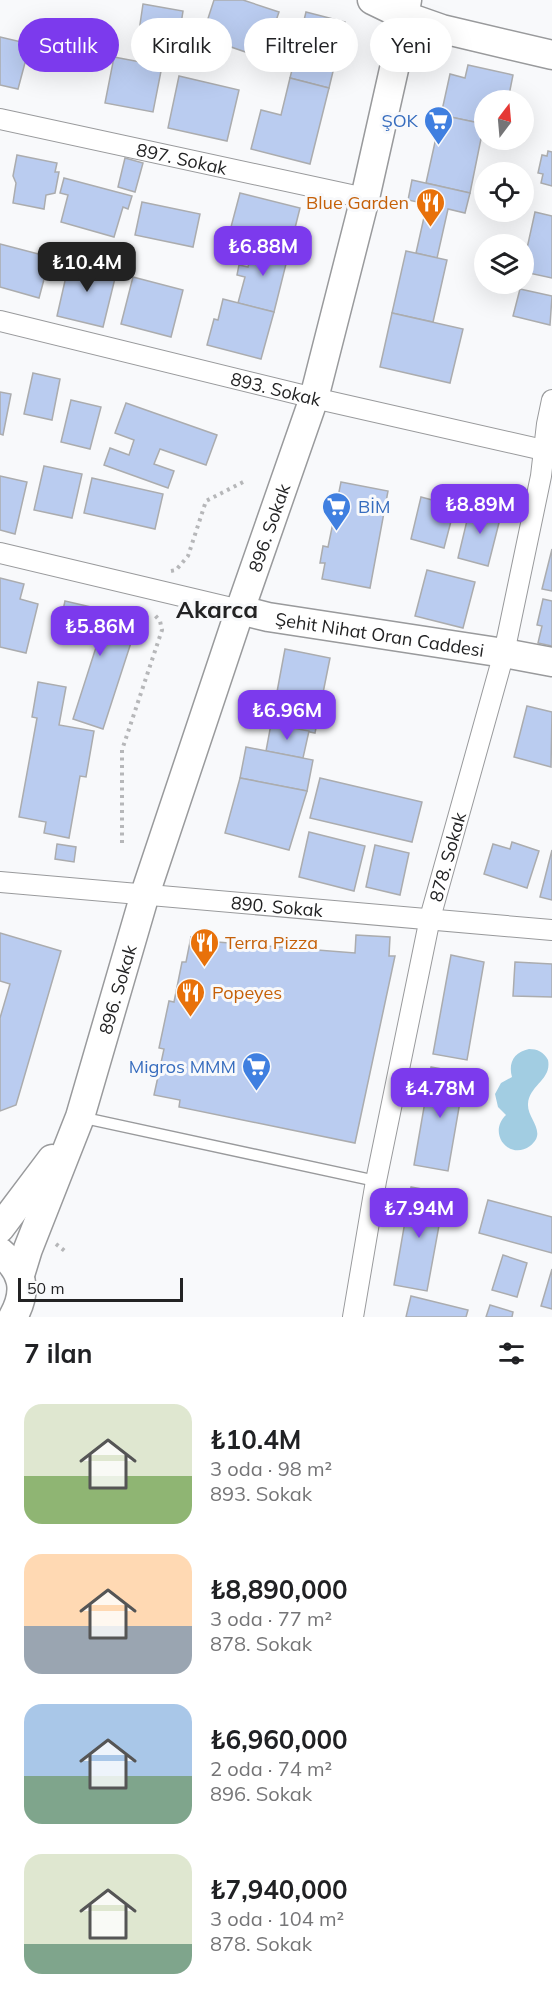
<!DOCTYPE html>
<html lang="tr">
<meta charset="utf-8">
<style>
:root{--surface:#fff;--page:#f2f2f2;--text:#202124;--muted:#757577;--accent:#7c3aed}
body{margin:0;font-family:Mulish,sans-serif;background:var(--page);color:var(--text);height:100vh;display:flex;flex-direction:column;font-size:22px;white-space:nowrap}
*{box-sizing:border-box;margin:0}
p{font-size:20px;color:var(--muted)}
.icon{flex:none;width:33px;height:33px;fill:none;stroke:currentColor;stroke-width:2;stroke-linecap:round;stroke-linejoin:round}
.map{position:relative;height:1317px;overflow:hidden}
.sheet{display:flex;flex-direction:column;background:var(--surface);flex:1}
.sheet>*{flex:none}
.hud{position:absolute;left:18px;top:18px;width:516px;height:54px;display:flex;gap:12px}
.needle{width:39px;rotate:16deg}
.controls{position:absolute;left:474px;top:90px;display:grid;gap:12px}
.controls a{display:grid;place-items:center;width:60px;height:60px;border-radius:50%;background:var(--surface);box-shadow:0 6px 24px #0002;font-size:30px}
.scale{position:absolute;left:18px;bottom:15px;width:165px;box-sizing:border-box;padding-left:6px;border:3px solid #232324;border-top:0;font-size:16px;line-height:21px;white-space:nowrap;color:#232324;-webkit-text-stroke:4px #f8f9fb;paint-order:stroke}
.price{position:absolute;translate:-50% -51px;padding:0 14px;border-radius:12px;background:var(--accent);color:#fff;font-size:20px;line-height:39px;filter:drop-shadow(0 2px 3px #0008)}
.price::after{content:'';position:absolute;left:50%;top:36px;width:18px;height:14px;margin-left:-9px;background:inherit;clip-path:polygon(0 0,100% 0,50% 100%)}
.price.active{background:#222;color:#fff}
ul{padding:0;list-style:none}
li{display:flex;align-items:center;gap:18px;height:150px;padding:0 24px}
li span{display:grid;place-items:center;flex:none;width:168px;height:120px;border-radius:18px;color:#555}
li>.icon{margin-inline-start:auto}
span .icon{width:72px;height:72px;fill:#fffc;stroke-width:1}
li b{font-size:26px}
h2{display:flex;justify-content:space-between;align-items:center;height:72px;padding:0 24px;font-size:26px}
.tag{padding:0 21px;border-radius:27px;background:var(--surface);box-shadow:0 6px 24px #0002;font-size:21px;line-height:54px}
.tag.active{background:var(--accent);color:#fff}
.map>svg:first-child{display:block}
.water{fill:#a2cde2}
.building{fill:#baccf0;stroke:#abacae;stroke-width:1.5}
.lines{fill:none;stroke-linecap:round;stroke-linejoin:round}
.lane-casing{stroke:#999a9c;stroke-width:13}
.street-casing{stroke:#999a9c;stroke-width:22}
.secondary-casing{stroke:#999a9c;stroke-width:31}
.path{stroke:#b6b7b9;stroke-width:4;stroke-dasharray:3 4.5;stroke-linecap:butt}
.lane{stroke:#fff;stroke-width:10}
.street{stroke:#fff;stroke-width:20}
.secondary{stroke:#fff;stroke-width:28}
.labels{text-anchor:middle;dominant-baseline:central;stroke-width:6;stroke-linejoin:round;paint-order:stroke}
.shop-label{font-size:18px;fill:#366cbe;stroke:#f8f9fb;text-anchor:end}
.street-label{font-size:18px;fill:#232324;stroke:#f8f9fb}
.food-label{font-size:18px;fill:#c56008;stroke:#f8f9fb;text-anchor:start}
.district-label{font-size:24px;font-weight:bold;fill:#232324;stroke:#f8f9fb}
</style>
<div class="map">
<svg width="552" height="1317" viewBox="0 0 552 1317">
<rect width="100%" height="100%" fill="#f8f9fb"/>
<path class="water" d="M529,1049C537,1049 544,1052 548,1060C552,1080 529,1085 528,1104C527,1119 548,1132 530,1146C509,1161 487,1133 506,1115L498,1107L495,1094L501,1083L512,1077C508,1063 514,1052 529,1049Z"/>
<g class="building">
<path d="M214,0H243L279,12L263,58L202,37Z"/>
<path d="M143,4L183,11L178,43L138,38Z"/>
<path d="M306,12L345,22L329,88L290,78Z"/>
<path d="M0,37L30,44L18,89L0,85Z"/>
<path d="M114,57L162,66L153,112L105,103Z"/>
<path d="M468,65L513,75L508,100H484V124L441,115L450,74L465,78Z"/>
<path d="M179,76L239,90L227,141L168,128Z"/>
<path d="M290,78L329,88L310,164L251,149L261,110L281,115Z"/>
<path d="M441,115L484,124L470,193L426,183Z"/>
<path d="M548,151L552,152V186L541,183L543,174L538,173L542,155L547,156Z"/>
<path d="M17,155L57,163L55,172H59L55,193L46,195L44,209L13,203L16,183L13,176Z"/>
<path d="M125,158L143,163L135,192L118,187Z"/>
<path d="M64,178L132,196L128,209L123,207L114,237L61,222L68,195L60,193Z"/>
<path d="M412,180L470,193L465,213L448,209L437,258L416,253L427,204L408,200Z"/>
<path d="M240,193L300,208L289,252L267,246L269,237L231,227Z"/>
<path d="M142,202L200,214L193,247L135,235Z"/>
<path d="M535,212L552,216V278L524,272V262Z"/>
<path d="M254,243L289,252L274,312L238,303L245,277L237,275L239,265L248,267Z"/>
<path d="M0,244L50,257L39,298L0,287Z"/>
<path d="M406,251L447,260L433,322L392,313Z"/>
<path d="M70,259L117,270L103,327L57,316Z"/>
<path d="M133,277L183,290L171,337L121,324Z"/>
<path d="M520,289L552,296L550,325L513,316Z"/>
<path d="M223,299L274,312L261,359L207,345L214,319L218,320Z"/>
<path d="M392,313L463,329L450,383L380,367Z"/>
<path d="M33,373L60,379L52,420L24,414Z"/>
<path d="M0,392L11,394L3,435L0,434Z"/>
<path d="M71,400L101,407L90,449L61,442Z"/>
<path d="M126,403L217,435L206,465L160,449L154,464L174,471L168,488L104,465L110,448L129,455L134,440L115,433Z"/>
<path d="M44,466L82,474L72,518L34,510Z"/>
<path d="M0,476L27,482L15,534L0,530Z"/>
<path d="M92,478L163,494L155,529L84,513Z"/>
<path d="M341,482L388,491L370,588L322,579L325,563H320L323,546L328,547L335,513L329,512L332,496L338,497Z"/>
<path d="M421,497L455,506L444,548L411,539Z"/>
<path d="M471,504L502,511L488,566L458,558Z"/>
<path d="M552,549V591L542,589Z"/>
<path d="M427,570L475,582L463,628L415,616Z"/>
<path d="M0,578L24,584L20,599L38,604L26,653L0,647Z"/>
<path d="M543,599L552,601V646L538,643L542,626L537,625Z"/>
<path d="M65,601L139,618L103,729L73,719L99,638L59,628Z"/>
<path d="M285,649L330,658L315,733L271,724Z"/>
<path d="M38,682L66,687L59,725L94,731L86,777L80,776L69,838L44,833L46,822L19,817L37,718L32,717Z"/>
<path d="M527,706L552,712L551,767L514,757Z"/>
<path d="M271,724L309,731L303,758L266,751Z"/>
<path d="M246,747L313,760L307,791L240,778Z"/>
<path d="M240,778L307,791L289,850L225,833Z"/>
<path d="M320,778L422,802L412,842L310,818Z"/>
<path d="M309,832L365,846L354,891L299,877Z"/>
<path d="M512,842L539,851L527,888L484,874L493,844L510,849Z"/>
<path d="M57,844L76,847L74,862L55,859Z"/>
<path d="M375,845L409,853L400,895L366,887Z"/>
<path d="M552,850V900L540,897Z"/>
<path d="M0,933L61,951L16,1105L0,1111V1018L10,984L0,981Z"/>
<path d="M356,935L390,937L389,956H395L355,1143L179,1107L180,1100L154,1095L164,1049L159,1048L169,1001L174,1002L182,962H186L191,937L217,942L355,953Z"/>
<path d="M451,955L484,962L467,1060L433,1054Z"/>
<path d="M515,962L552,964V997L513,996Z"/>
<path d="M431,1067L465,1073L448,1171L414,1165Z"/>
<path d="M411,1187L445,1193L427,1291L394,1285Z"/>
<path d="M488,1200L552,1217V1253L479,1233Z"/>
<path d="M503,1255L527,1263L517,1297L492,1290Z"/>
<path d="M552,1269V1309L541,1306Z"/>
<path d="M411,1296L468,1310L466,1317H406Z"/>
<path d="M490,1305L513,1312L512,1317H486Z"/>
</g>
<g class="lines">
<defs>
<path id="lane" d="M80,1117L376,1181"/>
<g id="street">
<path id="s1" d="M0,119L365,198"/>
<path id="s2" d="M0,321L314,398L552,452"/>
<path d="M0,553L240,610"/>
<path id="s3" d="M0,882L552,930"/>
<path id="s4" d="M353,1317L376,1181L430,918L504,653L541,476L547,424L552,400"/>
</g>
<g id="secondary">
<path d="M372,0L405,16L442,29L552,55"/>
<path id="s5" d="M240,610L268,617L504,653L552,662"/>
<path d="M0,1228L52,1159"/>
<path d="M0,1252C23,1271 28,1290 13,1317"/>
<path id="s6" d="M20,1275L28,1249L80,1117L145,894L240,610L314,398L365,198L399,47L407,0"/>
</g>
</defs>
<use href="#lane" class="lane-casing"/>
<use href="#street" class="street-casing"/>
<use href="#secondary" class="secondary-casing"/>
<g class="path">
<path d="M171,571L176,570L188,556L206,501L247,480"/>
<path d="M122,843V750L162,630L160,621L153,613"/>
<path d="M56,1244L66,1252"/>
</g>
<use href="#lane" class="lane"/>
<use href="#street" class="street"/>
<use href="#secondary" class="secondary"/>
</g>
<defs>
<symbol id="supermarket-pin" viewBox="-11 -11 22 30"><path d="M0 17L-7.5 6A9.5 9.5 0 1 1 7.5 6Z" fill="#3f7fe0" stroke="#f8f9fb"/><path d="M-6-5.5h2.5l.6 2H6L4.5 2H-2.5L-4.4-4H-6ZM-1.5 3.2a1.3 1.3 0 1 0 .1 0ZM3 3.2a1.3 1.3 0 1 0 .1 0Z" fill="#fff"/></symbol>
<symbol id="restaurant-pin" viewBox="-11 -11 22 30"><path d="M0 17L-7.5 6A9.5 9.5 0 1 1 7.5 6Z" fill="#e8710a" stroke="#f8f9fb"/><path d="M-5-6h1v4h1v-4h1v4h1v-4h1v5L-1.5 .5V6h-2V.5L-5-1ZM5-6V6H3V1.5H1.5Q1.5-4 5-6Z" fill="#fff"/></symbol>
</defs>
<g fill-rule="evenodd">
<use href="#supermarket-pin" x="422" y="104" width="33" height="45"/>
<use href="#restaurant-pin" x="414" y="186" width="33" height="45"/>
<use href="#supermarket-pin" x="320" y="490" width="33" height="45"/>
<use href="#restaurant-pin" x="188" y="926" width="33" height="45"/>
<use href="#restaurant-pin" x="174" y="976" width="33" height="45"/>
<use href="#supermarket-pin" x="240" y="1050" width="33" height="45"/>
</g>
<g class="labels">
<g class="shop-label">
<text x="418" y="120">ŞOK</text>
<text x="358" y="506" text-anchor="start">BİM</text>
<text x="236" y="1066">Migros MMM</text>
</g>
<g class="street-label">
<text stroke="none"><textPath href="#s1" startOffset="186">897. Sokak</textPath></text>
<text stroke="none"><textPath href="#s2" startOffset="284">893. Sokak</textPath></text>
<text stroke="none"><textPath href="#s6" startOffset="788">896. Sokak</textPath></text>
<text stroke="none"><textPath href="#s5" startOffset="142">Şehit Nihat Oran Caddesi</textPath></text>
<text stroke="none"><textPath href="#s4" startOffset="470">878. Sokak</textPath></text>
<text stroke="none"><textPath href="#s3" startOffset="278">890. Sokak</textPath></text>
<text stroke="none"><textPath href="#s6" startOffset="302">896. Sokak</textPath></text>
</g>
<g class="food-label">
<text x="409" y="202" text-anchor="end">Blue Garden</text>
<text x="225" y="942">Terra Pizza</text>
<text x="212" y="992">Popeyes</text>
</g>
<g class="district-label">
<text x="217" y="609">Akarca</text>
</g>
</g>
</svg>
<div class="controls">
<a><svg class="needle" viewBox="-14 -14 28 28"><path d="M0-13l5 13h-10z" fill="#e53935"/><path d="M0 13l5-13h-10z" fill="#757577"/></svg></a>
<a><svg class="icon" aria-label="locate" viewBox="0 0 24 24"><circle cx="12" cy="12" r="6"/><path d="M12 2v4M12 18v4M2 12h4M18 12h4"/></svg></a>
<a><svg class="icon" aria-label="layers" viewBox="0 0 24 24"><path d="M12 4l9 5-9 5-9-5zM3 14l9 5 9-5"/></svg></a>
</div>
<div class="scale">50 m</div>
<b class="price" style="left:263px;top:277px">₺6.88M</b>
<b class="price active" style="left:87px;top:293px">₺10.4M</b>
<b class="price" style="left:480px;top:535px">₺8.89M</b>
<b class="price" style="left:100px;top:657px">₺5.86M</b>
<b class="price" style="left:287px;top:741px">₺6.96M</b>
<b class="price" style="left:440px;top:1119px">₺4.78M</b>
<b class="price" style="left:419px;top:1239px">₺7.94M</b>
<div class="hud">
<a class="tag active">Satılık</a>
<a class="tag">Kiralık</a>
<a class="tag">Filtreler</a>
<a class="tag">Yeni</a>
</div>
</div>
<section class="sheet">
<h2>7 ilan<svg class="icon" aria-label="filters" viewBox="0 0 24 24"><path d="M4 7h16M4 17h16"/><circle cx="9" cy="7" r="2"/><circle cx="15" cy="17" r="2"/></svg></h2>
<ul>
<li><span style="background:linear-gradient(#dfe7d0 60%,#8fb573 0)"><svg class="icon" aria-label="home" viewBox="0 0 24 24"><path d="M3 11l9-7 9 7M6 9v11h12V9"/></svg></span><div><b>₺10.4M</b><p>3 oda · 98 m²</p><p>893. Sokak</p></div></li>
<li><span style="background:linear-gradient(#ffd9b3 60%,#9aa5b1 0)"><svg class="icon" aria-label="home" viewBox="0 0 24 24"><path d="M3 11l9-7 9 7M6 9v11h12V9"/></svg></span><div><b>₺8,890,000</b><p>3 oda · 77 m²</p><p>878. Sokak</p></div></li>
<li><span style="background:linear-gradient(#a9c7e8 60%,#7fa58c 0)"><svg class="icon" aria-label="home" viewBox="0 0 24 24"><path d="M3 11l9-7 9 7M6 9v11h12V9"/></svg></span><div><b>₺6,960,000</b><p>2 oda · 74 m²</p><p>896. Sokak</p></div></li>
<li><span style="background:linear-gradient(#dfe7d0 75%,#7fa58c 0)"><svg class="icon" aria-label="home" viewBox="0 0 24 24"><path d="M3 11l9-7 9 7M6 9v11h12V9"/></svg></span><div><b>₺7,940,000</b><p>3 oda · 104 m²</p><p>878. Sokak</p></div></li>
</ul>
</section>
